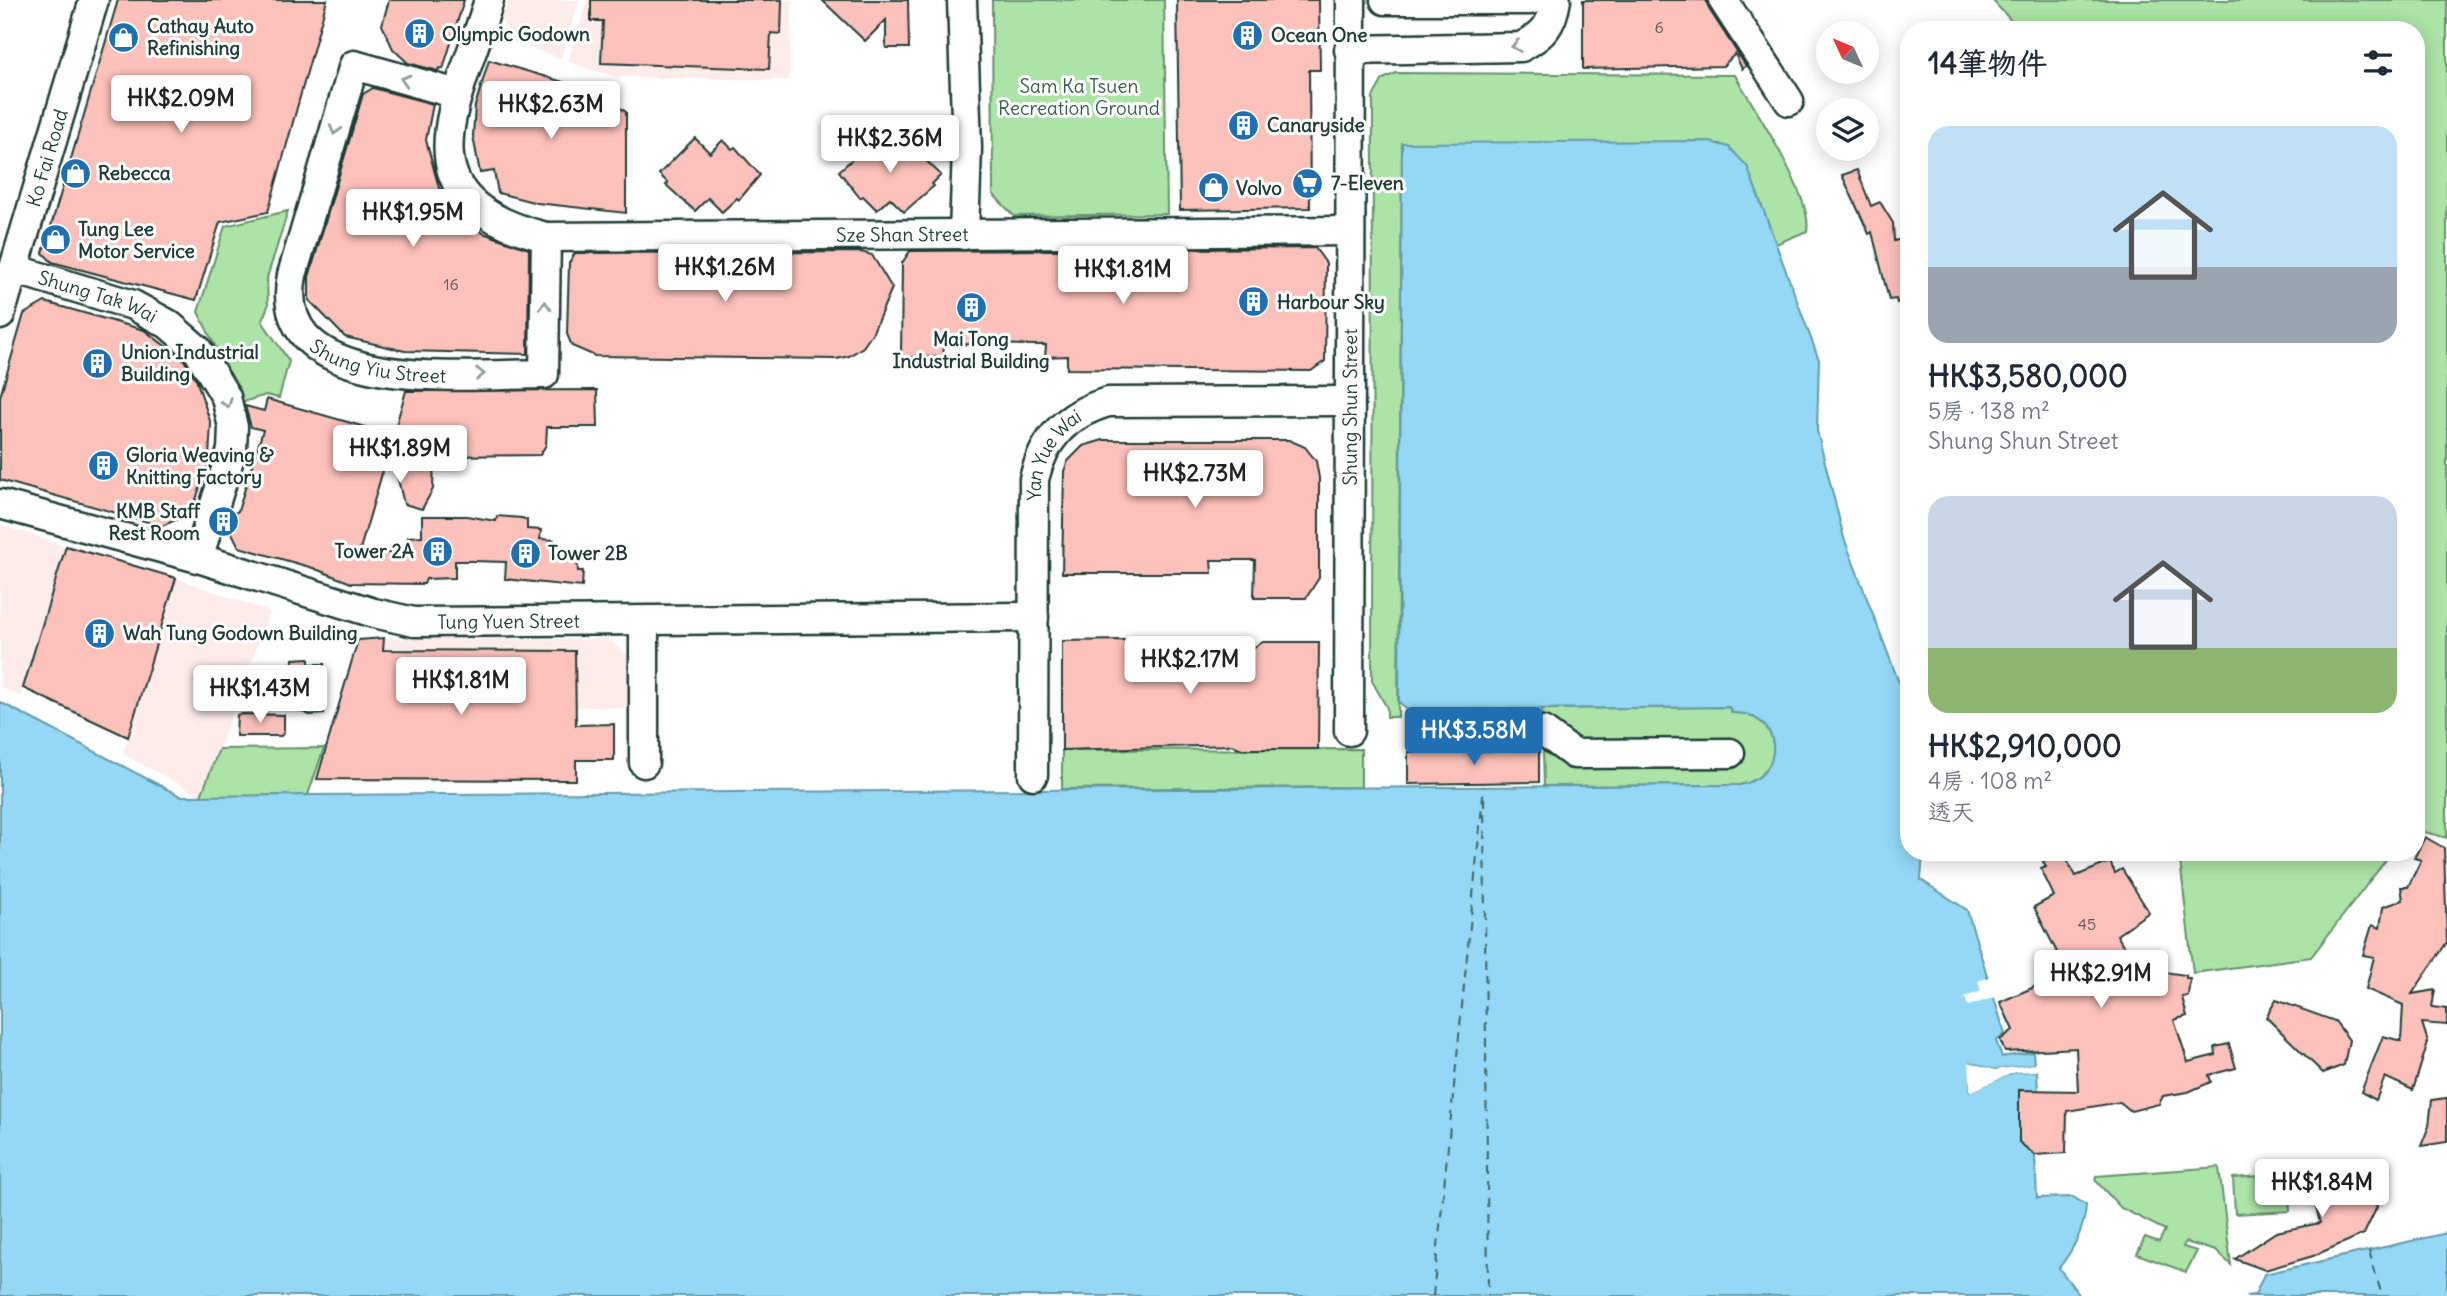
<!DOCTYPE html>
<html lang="zh-TW">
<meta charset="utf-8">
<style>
:root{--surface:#fff;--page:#f6f6f7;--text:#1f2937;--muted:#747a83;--accent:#1f6fb2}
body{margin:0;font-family:Delius,"LXGW WenKai TC",sans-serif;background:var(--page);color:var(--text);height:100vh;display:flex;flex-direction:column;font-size:26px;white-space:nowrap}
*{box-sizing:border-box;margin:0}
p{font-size:23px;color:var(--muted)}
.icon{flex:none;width:38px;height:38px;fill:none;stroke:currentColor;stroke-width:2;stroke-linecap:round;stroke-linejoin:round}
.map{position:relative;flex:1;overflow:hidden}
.panel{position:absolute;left:1900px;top:21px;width:525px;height:840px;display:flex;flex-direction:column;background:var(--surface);border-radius:28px;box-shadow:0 4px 18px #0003}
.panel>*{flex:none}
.needle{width:46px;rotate:314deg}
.controls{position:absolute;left:1816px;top:21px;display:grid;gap:14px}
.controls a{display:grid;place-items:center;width:63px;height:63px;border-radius:50%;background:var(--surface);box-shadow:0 4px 18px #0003;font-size:35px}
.price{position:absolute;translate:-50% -60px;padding:0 16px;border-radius:7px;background:#fff;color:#222;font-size:23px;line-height:46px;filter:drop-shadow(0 2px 4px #0008)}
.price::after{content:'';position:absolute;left:50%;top:42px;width:21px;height:16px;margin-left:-10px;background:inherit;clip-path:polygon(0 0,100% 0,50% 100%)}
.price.selected{background:var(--accent);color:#fff}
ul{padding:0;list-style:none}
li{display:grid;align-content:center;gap:14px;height:371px;padding:0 28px}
li span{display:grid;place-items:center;height:217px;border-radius:21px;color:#555}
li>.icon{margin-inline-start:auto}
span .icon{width:126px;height:126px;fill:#fffc;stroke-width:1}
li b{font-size:30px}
h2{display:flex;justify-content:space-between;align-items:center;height:84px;padding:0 28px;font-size:30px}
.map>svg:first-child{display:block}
.built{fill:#feeceb}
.green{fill:#ace3a6;stroke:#66906d;stroke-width:2}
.water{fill:#94d8f6;stroke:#659aa8;stroke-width:2}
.pier{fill:#fff;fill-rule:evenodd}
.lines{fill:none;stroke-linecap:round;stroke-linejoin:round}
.ferry{stroke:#3c6464;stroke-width:2;stroke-dasharray:9 7;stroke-linecap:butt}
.building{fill:#fdc1bb;stroke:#1f3d34;stroke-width:2}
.minor-casing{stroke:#1f3d34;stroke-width:33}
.minor{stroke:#fff;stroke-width:28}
.oneway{stroke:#8f9e9a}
.labels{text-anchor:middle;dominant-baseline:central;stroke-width:6;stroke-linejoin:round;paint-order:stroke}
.number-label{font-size:16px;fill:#565e56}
.poi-label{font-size:19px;font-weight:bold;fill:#1f3d34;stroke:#fff;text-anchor:start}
.park-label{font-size:19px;fill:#3b5e4b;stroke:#fff}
.street-label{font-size:19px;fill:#1f3d34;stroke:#fff}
</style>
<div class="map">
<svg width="2447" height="1296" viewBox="0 0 2447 1296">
<rect width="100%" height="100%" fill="#fff"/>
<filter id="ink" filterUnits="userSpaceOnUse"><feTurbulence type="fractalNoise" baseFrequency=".0143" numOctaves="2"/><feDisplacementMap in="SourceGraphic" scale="14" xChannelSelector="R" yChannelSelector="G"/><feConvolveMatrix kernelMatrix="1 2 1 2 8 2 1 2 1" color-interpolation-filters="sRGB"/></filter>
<g filter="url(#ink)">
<g class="built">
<path d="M508,0H579L561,58L515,43L501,20Z"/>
<path d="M587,0H792L789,80L616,77L568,62Z"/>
<path d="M0,525L66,546L20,697L0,687Z"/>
<path d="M176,578L270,612L201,796L123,754Z"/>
<path d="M384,638L609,639L635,661V708L576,707V780L316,782L358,640Z"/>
</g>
<g class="green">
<path d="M992,0H1164L1167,214L1014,216L993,194Z"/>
<path d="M1992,0H2447V838L2417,830V30H2020Z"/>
<path d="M1396,73L1735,75C1753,106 1814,199 1807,231L1776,244L1747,166L1720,144L1402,143L1398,717H1387V708L1372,681L1373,97L1383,79Z"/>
<path d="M288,211L267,278L268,306L262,321L289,361L279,398L266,395L243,402L198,312L225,226Z"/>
<path d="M1729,707L1732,713C1783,712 1788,776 1740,785L1544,786L1542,709Z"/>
<path d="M324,748L308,795L201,796L219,749Z"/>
<path d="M1361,749V787L1062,789V750Z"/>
<path d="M2179,852H2392L2311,957L2193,973Z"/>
<path d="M2219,1167L2231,1265L2216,1251L2185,1242L2183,1247L2197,1251L2186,1272L2137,1254L2145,1237L2159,1242L2165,1230L2121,1208L2095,1180L2096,1176Z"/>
<path d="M2288,1174L2290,1211L2235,1214L2233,1178Z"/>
</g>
<g class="water">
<path d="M1706,141L1729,147L1747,166L1819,360L1817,431L1844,538L1909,709V852H1923L1921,880L1967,910L2005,1034L1996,1041L2002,1057L2033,1052L2034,1064L1995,1070L1970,1062V1091L2015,1072L2037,1071L2038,1091H2019V1142L2035,1155L2037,1198L2073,1197L2086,1205C2085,1228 2073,1250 2059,1268L2080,1296H0V702L180,796L1740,785C1788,776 1783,711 1732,713L1729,707L1407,710L1399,702L1402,143Z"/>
<path d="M2447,1233V1296H2245L2255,1295L2264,1274Z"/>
</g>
<g class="pier">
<path d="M1993,976L1999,996L1968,1006L1965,997L1981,991L1978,981Z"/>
<path d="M1969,1062L1995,1070L2034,1064L2035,1067L2022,1068L2036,1067L2037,1071L2015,1072L1970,1092ZM1973,1067L1994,1074L2013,1069L1974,1086Z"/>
</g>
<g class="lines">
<g class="ferry">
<path d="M1484,798L1488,1296"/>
<path d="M2369,1251L2382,1296"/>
<path d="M1433,1296L1484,786"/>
</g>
</g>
<g class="building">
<path d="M118,0H327L268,212L220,222L196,300L52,262L43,253Z"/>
<path d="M389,0H464L443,69L439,68L438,71L408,63L393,49L382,25Z"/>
<path d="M591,0H782L781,34L771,33L769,69L601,63L603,21H591Z"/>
<path d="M822,0H908L909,48H886V20L865,41Z"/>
<path d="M1177,0H1319L1320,70H1309L1310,208L1180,210Z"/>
<path d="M1583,0H1706L1709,9L1746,66L1742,69L1735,54L1723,66L1583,69Z"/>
<path d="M489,60L600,93L626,112V213L537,203L498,193L494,171L480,173L473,136L475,106Z"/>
<path d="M373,88L433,104L426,140L439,188L458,212L483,233L529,249L528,354L405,351L345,337L309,300V277L363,94Z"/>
<path d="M877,137L891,153L905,140L941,175L932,184L934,186L904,212L890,198L877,210L863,196L860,198L839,171Z"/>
<path d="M695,138L710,153L723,140L732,149L735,147L760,175L739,200L737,198L722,212L708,198L695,211L666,185L668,183L659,174Z"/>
<path d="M1857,170L1871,206L1880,202L1893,223L1894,241L1907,238L1909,300L1897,303L1896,299L1889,300L1872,232L1869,234L1842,175Z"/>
<path d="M1315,248L1326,263L1325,361L1311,371L1067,369V356L1045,357L1046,345L944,344L943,357H901L902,263L910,251Z"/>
<path d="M861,252L872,255L892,288L872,334L863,347L849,356L837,359L595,356L572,346L567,334L569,263L575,253Z"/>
<path d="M45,302L144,330L184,360L196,379L211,424L209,457L192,513L162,526L0,480V397L24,314Z"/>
<path d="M597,390L598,427H547L546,445L540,455L434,456L433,489L422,509L404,504L390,446L359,553H399V545H406L408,537L422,536V516H467L496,521L497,516L522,518L527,520V529L541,530L540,539L554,540L557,548L563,549V556L577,557L578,571H583L582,587L505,579L506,562L472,561H455V578L426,579L424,584L351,583L313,568L239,547L227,523L229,516L238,511L263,430L251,427L245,406L264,411L267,399L393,435L406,391Z"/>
<path d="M1103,440H1289L1305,447L1316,461L1319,478V578L1306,598H1254L1255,560H1211L1212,573H1062L1064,471L1068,461L1083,446Z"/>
<path d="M66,546L176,578L128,737L23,688Z"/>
<path d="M384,638L383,650L575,651L576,725L614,724V760H576V780L317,779L358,640Z"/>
<path d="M1124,640L1127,644L1138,640L1144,647H1154L1245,646L1249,642L1254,648L1261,642H1319L1318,749H1242L1232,745L1062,750V641Z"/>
<path d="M309,658V664H324V714L310,715L234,685L278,684V667H293V659Z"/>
<path d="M242,714L284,715V732L281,736H236L237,715Z"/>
<path d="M1539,750V782L1408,784V752Z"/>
<path d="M2425,837L2444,848L2447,942L2412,994L2435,990L2432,1007L2447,1009V1025L2422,1023L2428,1042L2413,1090L2385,1077L2376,1100L2361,1092L2383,1036L2401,1041L2403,1005L2366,989L2374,957L2363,955L2372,925L2380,928L2383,907L2403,900L2401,887H2408L2421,860L2414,858Z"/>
<path d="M2058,852H2062L2076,876L2110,862L2115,873L2122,869L2149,912L2117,935L2135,965L2144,959L2156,978L2164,972L2186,975V978H2190L2188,996L2182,997L2187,1016L2174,1020L2188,1062L2216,1055L2215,1047L2229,1044L2236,1068L2209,1075L2211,1082L2188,1092L2163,1096L2159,1104L2131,1111L2120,1102L2067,1111L2066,1153L2035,1155L2019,1142V1090L2078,1091L2076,1048L2005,1052L2000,1040L2013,1030L2000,1002L2057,977L2053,969L2063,964L2034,907L2054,896L2041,869L2046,867L2043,862Z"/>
<path d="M2276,1000L2335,1021L2349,1040L2344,1065L2323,1073L2266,1017Z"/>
<path d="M2447,1098V1142L2421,1146L2429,1126L2432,1100Z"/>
<path d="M2364,1161L2377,1207L2364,1234L2313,1256L2265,1270L2235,1259L2276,1232L2320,1223L2308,1177Z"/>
</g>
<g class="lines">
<defs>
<g id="minor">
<path id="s1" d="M489,0C458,105 393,199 546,237L1349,231"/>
<path d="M962,0L967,148L964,235"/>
<path d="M1385,0H1530"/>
<path d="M1723,0L1789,101"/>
<path d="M1349,50L1521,47C1544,35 1552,25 1556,0"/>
<path id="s2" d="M457,94L354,65L292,275C268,398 474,374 544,374L546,237"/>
<path id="s3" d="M14,269L133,305L168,324L197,349L226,397L233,427L232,450L198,558"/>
<path id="s4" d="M0,315L94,0"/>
<path id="s5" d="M0,504L198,558L374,613L414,622L1034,617"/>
<path id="s6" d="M1349,731L1351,0"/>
<path d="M1543,731L1574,754L1730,753"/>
<path d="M644,763V621"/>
<path id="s7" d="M1033,775L1034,479C1044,438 1067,414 1108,402L1349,401"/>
</g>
</defs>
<use href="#minor" class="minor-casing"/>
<use href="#minor" class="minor"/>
</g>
<defs><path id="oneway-chevron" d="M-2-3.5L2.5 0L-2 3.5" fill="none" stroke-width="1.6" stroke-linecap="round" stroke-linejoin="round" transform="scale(1.75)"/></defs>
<g class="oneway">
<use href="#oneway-chevron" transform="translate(1516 46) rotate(171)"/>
<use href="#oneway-chevron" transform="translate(405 80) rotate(-164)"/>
<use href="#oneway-chevron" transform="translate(335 130) rotate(106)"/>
<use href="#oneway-chevron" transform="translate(545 306) rotate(-89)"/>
<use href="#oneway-chevron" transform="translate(480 374)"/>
<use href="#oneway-chevron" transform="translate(227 403) rotate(69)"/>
</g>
</g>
<defs>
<symbol id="building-disc" viewBox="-11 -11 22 22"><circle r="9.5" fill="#1f6fb2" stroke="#fff"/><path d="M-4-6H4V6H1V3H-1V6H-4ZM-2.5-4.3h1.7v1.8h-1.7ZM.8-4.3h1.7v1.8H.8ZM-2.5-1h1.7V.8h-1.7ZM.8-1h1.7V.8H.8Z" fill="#fff"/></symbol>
<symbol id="shop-disc" viewBox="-11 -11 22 22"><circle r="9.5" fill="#1f6fb2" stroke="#fff"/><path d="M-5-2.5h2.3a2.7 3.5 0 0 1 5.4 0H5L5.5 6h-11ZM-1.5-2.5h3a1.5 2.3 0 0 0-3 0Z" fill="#fff"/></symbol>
<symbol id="supermarket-disc" viewBox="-11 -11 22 22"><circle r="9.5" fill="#1f6fb2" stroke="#fff"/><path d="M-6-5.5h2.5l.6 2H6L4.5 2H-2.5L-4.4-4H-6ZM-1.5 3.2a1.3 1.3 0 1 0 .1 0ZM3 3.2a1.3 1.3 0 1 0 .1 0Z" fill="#fff"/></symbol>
</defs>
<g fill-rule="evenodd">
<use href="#building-disc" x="402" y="16" width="35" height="35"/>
<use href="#building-disc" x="1230" y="18" width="35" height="35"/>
<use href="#shop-disc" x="106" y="20" width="35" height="35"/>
<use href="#building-disc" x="1226" y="108" width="35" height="35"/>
<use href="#shop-disc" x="58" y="156" width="35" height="35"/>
<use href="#supermarket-disc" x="1290" y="166" width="35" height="35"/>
<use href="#shop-disc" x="1196" y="170" width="35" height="35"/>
<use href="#shop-disc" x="38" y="222" width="35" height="35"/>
<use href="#building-disc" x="1236" y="284" width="35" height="35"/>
<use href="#building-disc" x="954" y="290" width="35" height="35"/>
<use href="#building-disc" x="80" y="346" width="35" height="35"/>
<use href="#building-disc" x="86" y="448" width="35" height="35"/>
<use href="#building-disc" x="206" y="504" width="35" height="35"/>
<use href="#building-disc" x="420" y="534" width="35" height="35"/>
<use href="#building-disc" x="508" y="536" width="35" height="35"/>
<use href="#building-disc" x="82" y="616" width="35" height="35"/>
</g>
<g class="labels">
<g class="number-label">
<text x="1659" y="27">6</text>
<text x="451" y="284">16</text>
<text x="2087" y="924">45</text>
</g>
<g class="poi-label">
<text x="147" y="26">Cathay Auto<tspan x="147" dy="22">Refinishing</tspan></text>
<text x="442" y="34">Olympic Godown</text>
<text x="1271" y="35">Ocean One</text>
<text x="1267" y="125">Canaryside</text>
<text x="98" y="173">Rebecca</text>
<text x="1331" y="183">7-Eleven</text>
<text x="1236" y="188">Volvo</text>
<text x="78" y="229">Tung Lee<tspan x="78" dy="22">Motor Service</tspan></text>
<text x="1277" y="302">Harbour Sky</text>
<text x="971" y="339" text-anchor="middle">Mai Tong<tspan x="971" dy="22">Industrial Building</tspan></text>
<text x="121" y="352">Union Industrial<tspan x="121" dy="22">Building</tspan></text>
<text x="126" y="455">Gloria Weaving &amp;<tspan x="126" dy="22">Knitting Factory</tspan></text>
<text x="200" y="511" text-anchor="end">KMB Staff<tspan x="200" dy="22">Rest Room</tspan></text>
<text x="414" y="551" text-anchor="end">Tower 2A</text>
<text x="548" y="553">Tower 2B</text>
<text x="123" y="633">Wah Tung Godown Building</text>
</g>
<g class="park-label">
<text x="1079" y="86">Sam Ka Tsuen<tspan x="1079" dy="22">Recreation Ground</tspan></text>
</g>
<g class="street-label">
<text stroke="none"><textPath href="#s4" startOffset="164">Ko Fai Road</textPath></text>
<text stroke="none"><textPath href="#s1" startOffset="654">Sze Shan Street</textPath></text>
<text stroke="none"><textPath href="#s3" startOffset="88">Shung Tak Wai</textPath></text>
<text stroke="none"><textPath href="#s2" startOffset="471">Shung Yiu Street</textPath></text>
<text stroke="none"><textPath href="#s6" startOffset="324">Shung Shun Street</textPath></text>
<text stroke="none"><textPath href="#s7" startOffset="326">Yan Yue Wai</textPath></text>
<text stroke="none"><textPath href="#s5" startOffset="525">Tung Yuen Street</textPath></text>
</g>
</g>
</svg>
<div class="controls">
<a><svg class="needle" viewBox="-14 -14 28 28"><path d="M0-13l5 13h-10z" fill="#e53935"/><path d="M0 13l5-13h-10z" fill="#747a83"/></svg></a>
<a><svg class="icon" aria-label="layers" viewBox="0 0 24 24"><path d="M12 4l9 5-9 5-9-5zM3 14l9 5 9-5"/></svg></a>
</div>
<b class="price" style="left:181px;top:135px">HK$2.09M</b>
<b class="price" style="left:551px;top:141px">HK$2.63M</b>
<b class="price" style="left:890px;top:175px">HK$2.36M</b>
<b class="price" style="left:413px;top:249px">HK$1.95M</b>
<b class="price" style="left:725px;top:304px">HK$1.26M</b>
<b class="price" style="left:1123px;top:306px">HK$1.81M</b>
<b class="price" style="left:400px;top:485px">HK$1.89M</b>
<b class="price" style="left:1195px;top:510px">HK$2.73M</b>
<b class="price" style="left:1190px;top:696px">HK$2.17M</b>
<b class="price" style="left:461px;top:717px">HK$1.81M</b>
<b class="price" style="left:260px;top:725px">HK$1.43M</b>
<b class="price selected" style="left:1474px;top:767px">HK$3.58M</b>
<b class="price" style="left:2101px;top:1010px">HK$2.91M</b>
<b class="price" style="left:2322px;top:1219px">HK$1.84M</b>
<section class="panel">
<h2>14筆物件<svg class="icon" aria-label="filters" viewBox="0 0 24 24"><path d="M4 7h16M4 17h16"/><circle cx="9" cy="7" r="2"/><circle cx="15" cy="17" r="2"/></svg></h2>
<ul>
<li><span style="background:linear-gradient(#bfe0f5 65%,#9aa5b1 0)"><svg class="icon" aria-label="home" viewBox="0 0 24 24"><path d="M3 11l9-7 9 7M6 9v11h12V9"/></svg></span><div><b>HK$3,580,000</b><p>5房 · 138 m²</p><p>Shung Shun Street</p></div></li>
<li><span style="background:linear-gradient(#c9d6e8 70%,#8fb573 0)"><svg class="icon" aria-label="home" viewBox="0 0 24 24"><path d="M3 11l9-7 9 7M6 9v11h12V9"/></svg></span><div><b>HK$2,910,000</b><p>4房 · 108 m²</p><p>透天</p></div></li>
</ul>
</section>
</div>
